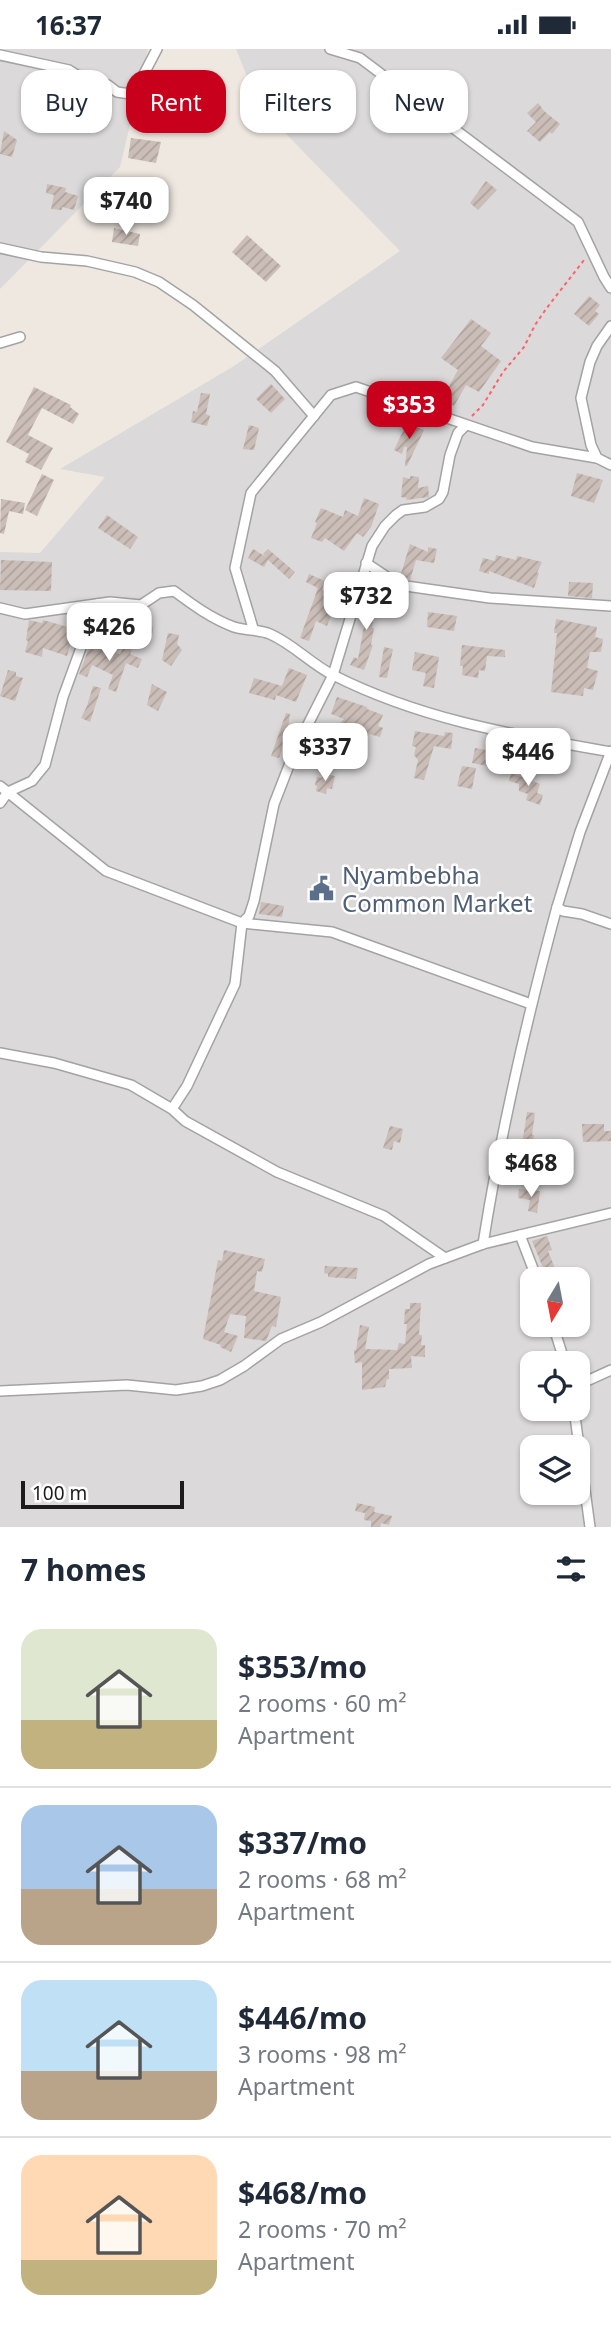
<!DOCTYPE html>
<meta charset="utf-8">
<style>
:root{--surface:#fff;--page:#f6f6f7;--text:#1f2937;--muted:#747a83;--line:#e0e1e3;--accent:#c9001c}
body{margin:0;font-family:"Noto Sans",sans-serif;background:var(--page);color:var(--text);height:100vh;display:flex;flex-direction:column;font-size:26px;white-space:nowrap}
*{box-sizing:border-box;margin:0}
p{font-size:23px;color:var(--muted)}
.icon{flex:none;width:38px;height:38px;fill:none;stroke:currentColor;stroke-width:2;stroke-linecap:round;stroke-linejoin:round}
.map{position:relative;height:1478px;overflow:hidden}
.sheet{display:flex;flex-direction:column;background:var(--surface);flex:1}
.sheet>*{flex:none}
.banner{position:absolute;left:21px;top:21px;width:570px;height:63px;display:flex;gap:14px}
.needle{width:46px;rotate:190deg}
.tools{position:absolute;left:520px;top:1218px;display:grid;gap:14px}
.tools a{display:grid;place-items:center;width:70px;height:70px;border-radius:14px;background:var(--surface);box-shadow:0 2px 5px #0004;font-size:35px}
.scale{position:absolute;left:21px;bottom:18px;width:163px;box-sizing:border-box;padding-left:7px;border:4px solid #1c1c1c;border-top:0;font-size:19px;line-height:24px;white-space:nowrap;color:#1c1c1c;-webkit-text-stroke:5px #fff;paint-order:stroke}
.price{position:absolute;translate:-50% -60px;padding:0 16px;border-radius:14px;background:#fff;color:#222;font-size:23px;line-height:46px;filter:drop-shadow(0 2px 4px #0008)}
.price::after{content:'';position:absolute;left:50%;top:42px;width:21px;height:16px;margin-left:-10px;background:inherit;clip-path:polygon(0 0,100% 0,50% 100%)}
.price.on{background:var(--accent);color:#fff}
ul{padding:0;list-style:none}
li{display:flex;align-items:center;gap:21px;height:175px;padding:0 21px}
li+li{border-top:2px solid var(--line)}
li span{display:grid;place-items:center;flex:none;width:196px;height:140px;border-radius:21px;color:#555}
li>.icon{margin-inline-start:auto}
span .icon{width:84px;height:84px;fill:#fffc;stroke-width:1}
li b{font-size:30px}
h2{display:flex;justify-content:space-between;align-items:center;height:84px;padding:0 21px;font-size:30px}
.chip{padding:0 24px;border-radius:21px;background:var(--surface);box-shadow:0 2px 5px #0004;font-size:24px;line-height:63px}
.chip.on{background:var(--accent);color:#fff}
.status{display:flex;justify-content:space-between;align-items:center;height:49px;padding:0 35px;background:var(--surface);direction:ltr}
.status svg{height:19px;fill:currentColor}
.map>svg:first-child{display:block}
.residential{fill:#dbd9d9;fill-rule:evenodd}
.building{fill:url(#building-hatch)}
.lines{fill:none;stroke-linecap:round;stroke-linejoin:round}
.minor-casing{stroke:#a3a3a3;stroke-width:12}
.path{stroke:#ff6268;stroke-width:2;stroke-dasharray:3.5 3.5;stroke-linecap:butt}
.minor{stroke:#fff;stroke-width:9}
.labels{text-anchor:middle;dominant-baseline:central;stroke-width:5;stroke-linejoin:round;paint-order:stroke}
.service-label{font-size:24px;fill:#4e5e75;stroke:#fff;text-anchor:start}
</style>
<div class="status"><b>16:37</b><svg viewBox="0 0 49 12"><path d="M0 12V9h3v3zM5 12V6h3v6zM10 12V3h3v9zM15 12V0h3v12zM26 1h20v11H26zM47 4h2v5h-2z"/></svg></div>
<div class="map">
<svg width="611" height="1478" viewBox="0 0 611 1478">
<defs>
<pattern id="building-hatch" width="6" height="6" patternUnits="userSpaceOnUse" patternTransform="scale(1.75)"><rect width="6" height="6" fill="#cbbdb7"/><path d="M-1 1l2-2M0 6l6-6M5 7l2-2" fill="none" stroke="#aea29d"/></pattern>
</defs>
<rect width="100%" height="100%" fill="#efe8e1"/>
<g class="residential">
<path d="M0,0H148L120,118L0,240Z"/>
<path d="M236,0H611V1478H0V503L40,504L105,428L60,420L234,317L400,202L259,57ZM532,1230H578V1276H532ZM532,1314H578V1360H532ZM532,1398H578V1444H532Z"/>
</g>
<g class="building">
<path d="M538,54L544,62L560,75L552,85L550,83L540,93L527,82L536,73L527,64Z"/>
<path d="M4,82L17,91L12,108L0,105Z"/>
<path d="M131,89L161,93L156,114L128,109Z"/>
<path d="M486,132L497,141L478,161L470,154Z"/>
<path d="M47,135L66,139L65,143L78,147L74,161L62,158V161L51,160L54,146L46,144Z"/>
<path d="M114,179L140,185L138,197L112,193Z"/>
<path d="M247,186L281,217L266,233L232,203Z"/>
<path d="M589,247L600,256L595,262L599,265L589,277L574,265Z"/>
<path d="M471,270L491,284L481,297L501,312L479,343L466,336L454,357L442,350L458,321L441,309Z"/>
<path d="M271,335L285,350L271,364L256,350Z"/>
<path d="M34,338L71,356L70,358L79,365L73,375L42,359L28,386L53,399L41,421L25,413L29,405L6,393Z"/>
<path d="M201,344L210,345L206,365L210,367L207,377L191,373L193,362L197,363Z"/>
<path d="M407,374L424,381L407,417H405L407,398H404L402,405L394,401Z"/>
<path d="M249,376L259,379L254,401L243,400Z"/>
<path d="M577,424L603,431L594,454L571,447Z"/>
<path d="M42,425L54,431L37,467L25,461Z"/>
<path d="M410,427L419,428L418,439L428,437L429,448L406,451L407,449L401,448L403,428L410,430Z"/>
<path d="M364,449L379,455L371,478L363,488L357,484L344,502L325,489L322,493L311,489L317,474L315,473L321,459L343,468L345,461L358,467Z"/>
<path d="M1,450L25,454L23,465L9,462L4,485L0,484Z"/>
<path d="M107,466L138,488L130,500L98,479Z"/>
<path d="M410,495L428,503V498L437,500L434,514L416,511L410,531L400,528Z"/>
<path d="M253,500L266,508L263,505L268,500L295,523L289,530L268,511L264,518L248,509Z"/>
<path d="M496,506L516,511L517,507L542,513L537,524H539L534,539L489,522V525L479,522L483,509L495,512Z"/>
<path d="M1,511L52,513L51,542L0,541Z"/>
<path d="M309,525L325,532L322,541L338,546L327,577L316,572L309,592L300,589L318,539L306,533Z"/>
<path d="M569,533L593,534L592,549L568,547Z"/>
<path d="M365,545L376,547L372,579H374L371,596H373L364,621L350,616L354,608L358,610L366,566L359,564Z"/>
<path d="M428,563L457,567L454,582L427,578Z"/>
<path d="M106,564L127,567L126,573L153,578L152,586L104,579Z"/>
<path d="M556,570L597,578L595,588L603,590L601,603H590L587,619L598,622L593,641L584,639L583,647L551,643L557,584H554Z"/>
<path d="M29,571L42,574L43,571L75,580L67,607L43,599L42,608L25,603L28,592L26,591Z"/>
<path d="M168,584L179,586L177,595L182,601L171,617L162,611Z"/>
<path d="M90,596L102,601L104,598L120,605L124,597L132,601L130,605L142,610L138,619L126,614L116,643L108,640L113,626L92,616L87,628L79,625Z"/>
<path d="M462,596L505,601V608L487,607L485,622L479,621L478,629L462,626L463,617H460Z"/>
<path d="M384,598L393,600L387,629L379,628Z"/>
<path d="M415,603L439,608L434,639L423,637L426,624L412,621Z"/>
<path d="M289,619L307,626L296,653L276,646L275,651L249,644L254,629L282,637Z"/>
<path d="M8,621L16,623V627L23,629L15,652L0,647Z"/>
<path d="M152,635L167,643L158,662L147,656Z"/>
<path d="M93,637L101,639L90,673L81,669L87,657Z"/>
<path d="M337,648L367,658V660L383,666L378,677L383,679L380,688L369,685L360,704L344,696V701L324,696L325,690L344,670L331,665Z"/>
<path d="M286,664L290,665L287,685L279,709L271,707Z"/>
<path d="M415,682L444,687L445,683L453,684L451,700L434,697L424,731L414,729L418,711L414,706L416,698L412,697Z"/>
<path d="M488,687L500,689L499,692L515,695L511,714L494,711L493,718L472,714L475,699L487,701Z"/>
<path d="M462,717L476,719L472,740L457,737Z"/>
<path d="M323,724L335,727L332,740L327,739L326,745L316,742L317,737L315,736L317,728L322,729Z"/>
<path d="M511,724L540,735L537,744L543,746L540,756L526,751L528,745L519,742V735L509,732Z"/>
<path d="M261,853L284,857L282,868L259,865Z"/>
<path d="M527,1063L535,1064L532,1086H534L532,1096H522Z"/>
<path d="M582,1075H604V1082H611V1092L583,1093Z"/>
<path d="M390,1077L403,1080L400,1094L394,1092L392,1101L383,1099Z"/>
<path d="M522,1099L531,1102V1108L543,1110L542,1120L519,1116Z"/>
<path d="M519,1140L540,1142L537,1164L528,1162L530,1151L518,1149Z"/>
<path d="M547,1187L552,1201L548,1202L556,1222L546,1226L532,1192Z"/>
<path d="M224,1201L265,1210L262,1223L257,1222L254,1242L281,1248L276,1278L272,1277L266,1292L244,1289L246,1267L230,1265L224,1283L238,1287L231,1303L220,1298L221,1296L203,1290L218,1211L222,1212Z"/>
<path d="M325,1217L358,1219L356,1230L328,1228V1225L324,1224Z"/>
<path d="M410,1254H421L419,1286H422L421,1296H425V1308L411,1307L412,1319L389,1320V1330H387L385,1338L362,1341V1313L355,1314L354,1301H356L360,1276L369,1278L365,1300L397,1301L399,1294L405,1295L407,1275H404L405,1260H410Z"/>
<path d="M357,1454L375,1458L374,1463L392,1467L389,1476L381,1474L380,1478H371V1472L364,1471L365,1464L355,1462Z"/>
</g>
<g class="lines">
<defs>
<g id="minor">
<path d="M330,0L360,9L578,173L604,228L611,239"/>
<path d="M0,6L69,21L77,26L108,36L117,43L130,45L136,40L157,0"/>
<path d="M0,199L41,208L87,212L135,223L159,233L193,256L275,322L314,367"/>
<path d="M611,277L597,297L590,313L581,349L591,396L597,409L611,416"/>
<path d="M0,294L20,288"/>
<path d="M366,514L399,536L490,549L611,557"/>
<path d="M0,559L25,565L110,553L141,556L159,544L174,542C193,556 212,570 234,578C246,582 258,580 270,585C293,595 311,615 333,626C422,671 515,686 611,703"/>
<path d="M253,579L235,519L251,444L331,346L356,338L532,398L597,409"/>
<path d="M611,702L580,783L557,858L563,862L582,865L611,875"/>
<path d="M0,737L106,822L242,874L332,883L531,955"/>
<path d="M0,754L8,743L32,732L45,716L63,648L97,555"/>
<path d="M0,1004L54,1014L131,1036L172,1060L185,1072L277,1123L384,1167L445,1209"/>
<path d="M172,1060L187,1037L235,935L242,874L249,867L254,852L274,755L295,701L333,626L372,497L385,477L396,466L403,461L425,458L439,450L443,443L450,406L458,384L465,377"/>
<path d="M520,1186L537,1230"/>
<path d="M483,1195C501,1081 527,969 557,858"/>
<path d="M553,1276L565,1314"/>
<path d="M578,1339V1336L611,1321"/>
<path d="M0,1342L127,1336L176,1341L202,1337L220,1331L244,1317L281,1290L321,1273L429,1215L483,1195L611,1164"/>
<path d="M574,1360L590,1478"/>
</g>
</defs>
<use href="#minor" class="minor-casing"/>
<path class="path" d="M472,367L483,356L503,323L524,298L535,276L546,260L584,211"/>
<use href="#minor" class="minor"/>
</g>
<defs>
<symbol id="civic-bare" viewBox="-9 -9 18 18"><path d="M-.6-6.5H3V-4.5H.6V-3L4-1V1h2V6H-6V1h2V-1L-.6-3ZM-1.2 2.5V6h2.4V2.5Z" fill="#5c6f8a" stroke="#fff" stroke-width="2.5" paint-order="stroke"/></symbol>
</defs>
<g fill-rule="evenodd">
<use href="#civic-bare" x="304" y="822" width="35" height="35"/>
</g>
<g class="labels">
<g class="service-label">
<text x="342" y="825">Nyambebha<tspan x="342" dy="28">Common Market</tspan></text>
</g>
</g>
</svg>
<div class="tools">
<a><svg class="needle" viewBox="-14 -14 28 28"><path d="M0-13l5 13h-10z" fill="#e53935"/><path d="M0 13l5-13h-10z" fill="#747a83"/></svg></a>
<a><svg class="icon" aria-label="locate" viewBox="0 0 24 24"><circle cx="12" cy="12" r="6"/><path d="M12 2v4M12 18v4M2 12h4M18 12h4"/></svg></a>
<a><svg class="icon" aria-label="layers" viewBox="0 0 24 24"><path d="M12 4l9 5-9 5-9-5zM3 14l9 5 9-5"/></svg></a>
</div>
<div class="scale">100 m</div>
<b class="price" style="left:126px;top:188px">$740</b>
<b class="price on" style="left:409px;top:392px">$353</b>
<b class="price" style="left:366px;top:583px">$732</b>
<b class="price" style="left:109px;top:614px">$426</b>
<b class="price" style="left:325px;top:734px">$337</b>
<b class="price" style="left:528px;top:739px">$446</b>
<b class="price" style="left:531px;top:1150px">$468</b>
<div class="banner">
<a class="chip">Buy</a>
<a class="chip on">Rent</a>
<a class="chip">Filters</a>
<a class="chip">New</a>
</div>
</div>
<section class="sheet">
<h2>7 homes<svg class="icon" aria-label="filters" viewBox="0 0 24 24"><path d="M4 7h16M4 17h16"/><circle cx="9" cy="7" r="2"/><circle cx="15" cy="17" r="2"/></svg></h2>
<ul>
<li><span style="background:linear-gradient(#dfe7d0 65%,#c2b280 0)"><svg class="icon" aria-label="home" viewBox="0 0 24 24"><path d="M3 11l9-7 9 7M6 9v11h12V9"/></svg></span><div><b>$353/mo</b><p>2 rooms · 60 m²</p><p>Apartment</p></div></li>
<li><span style="background:linear-gradient(#a9c7e8 60%,#b9a48a 0)"><svg class="icon" aria-label="home" viewBox="0 0 24 24"><path d="M3 11l9-7 9 7M6 9v11h12V9"/></svg></span><div><b>$337/mo</b><p>2 rooms · 68 m²</p><p>Apartment</p></div></li>
<li><span style="background:linear-gradient(#bfe0f5 65%,#b9a48a 0)"><svg class="icon" aria-label="home" viewBox="0 0 24 24"><path d="M3 11l9-7 9 7M6 9v11h12V9"/></svg></span><div><b>$446/mo</b><p>3 rooms · 98 m²</p><p>Apartment</p></div></li>
<li><span style="background:linear-gradient(#ffd9b3 75%,#c2b280 0)"><svg class="icon" aria-label="home" viewBox="0 0 24 24"><path d="M3 11l9-7 9 7M6 9v11h12V9"/></svg></span><div><b>$468/mo</b><p>2 rooms · 70 m²</p><p>Apartment</p></div></li>
</ul>
</section>
